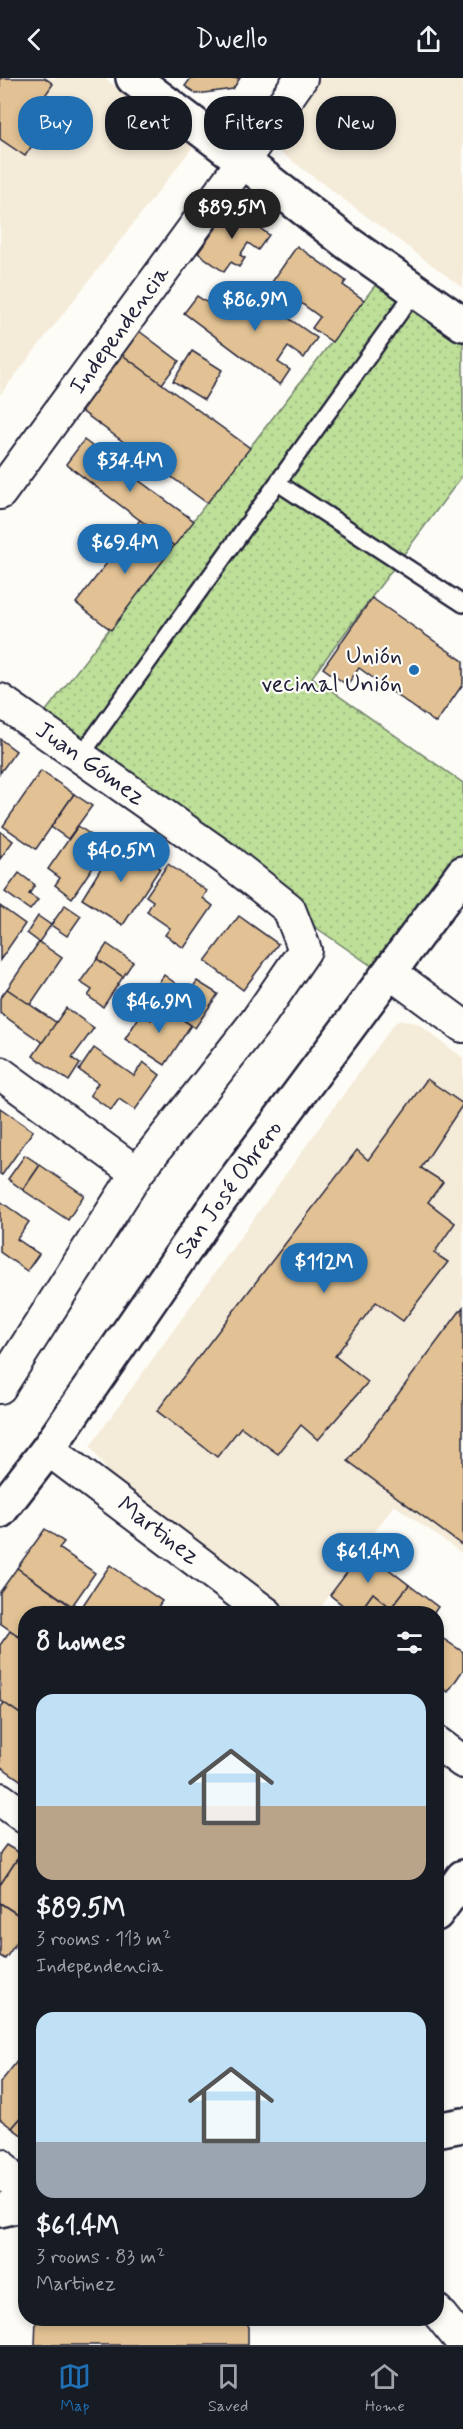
<!DOCTYPE html>
<meta charset="utf-8">
<style>
:root{--surface:#171b24;--page:#242831;--text:#f1f3f6;--muted:#9ea1a6;--line:#363941;--accent:#1f6fb2}
body{margin:0;font-family:Mynerve,sans-serif;background:var(--page);color:var(--text);height:100vh;display:flex;flex-direction:column;font-size:22px;white-space:nowrap}
*{box-sizing:border-box;margin:0}
p{font-size:20px;color:var(--muted)}
.icon{flex:none;width:33px;height:33px;fill:none;stroke:currentColor;stroke-width:2;stroke-linecap:round;stroke-linejoin:round}
.map{position:relative;flex:1;overflow:hidden}
.details{position:absolute;left:18px;top:1528px;width:426px;height:720px;display:flex;flex-direction:column;background:var(--surface);border-radius:24px;box-shadow:0 3px 9px #0003}
.details>*{flex:none}
.banner{position:absolute;left:18px;top:18px;width:428px;height:54px;display:flex;gap:12px}
.price{position:absolute;translate:-50% -51px;padding:0 14px;border-radius:21px;background:var(--accent);color:#fff;font-size:20px;line-height:39px;filter:drop-shadow(0 2px 3px #0008)}
.price::after{content:'';position:absolute;left:50%;top:36px;width:18px;height:14px;margin-left:-9px;background:inherit;clip-path:polygon(0 0,100% 0,50% 100%)}
.price.current{background:#222;color:#fff}
ul{padding:0;list-style:none}
li{display:grid;align-content:center;gap:12px;height:318px;padding:0 18px}
li span{display:grid;place-items:center;height:186px;border-radius:18px;color:#555}
li>.icon{margin-inline-start:auto}
span .icon{width:108px;height:108px;fill:#fffc;stroke-width:1}
li b{font-size:26px}
h2{display:flex;justify-content:space-between;align-items:center;height:72px;padding:0 18px;font-size:26px}
.pill{padding:0 21px;border-radius:24px;background:var(--surface);box-shadow:0 3px 9px #0003;font-size:21px;line-height:54px}
.pill.current{background:var(--accent);color:#fff}
header{display:flex;justify-content:space-between;align-items:center;height:78px;padding:0 18px;background:var(--surface);font-size:27px;font-weight:600}
.dock{display:flex;justify-content:space-around;align-items:center;height:84px;border-top:2px solid var(--line);background:var(--surface);font-size:16px;color:var(--muted)}
.dock a{display:grid;justify-items:center;gap:3px}
.dock .current{color:var(--accent)}
.map>svg:first-child{display:block}
.built{fill:#f5ebd9}
.park{fill:url(#park-dots);stroke:#70806a;stroke-width:1.5}
.building{fill:#e2c294;stroke:#22223b;stroke-width:1.5}
.lines{fill:none;stroke-linecap:round;stroke-linejoin:round}
.service-casing{stroke:#22223b;stroke-width:20}
.minor-casing{stroke:#22223b;stroke-width:36}
.tertiary-casing{stroke:#22223b;stroke-width:38}
.service{stroke:#fdfcf7;stroke-width:15}
.minor{stroke:#fdfcf7;stroke-width:32}
.tertiary{stroke:#fdfcf7;stroke-width:33}
.poi-dot{fill:#1f6fb2;stroke:#fdfcf7;stroke-width:2}
.labels{text-anchor:middle;dominant-baseline:central;stroke-width:4.5;stroke-linejoin:round;paint-order:stroke}
.street-label{font-size:24px;fill:#22223b;stroke:#fdfcf7}
.poi-label{font-size:24px;fill:#22223b;stroke:#fdfcf7;text-anchor:end}
</style>
<header><svg class="icon" aria-label="back" viewBox="0 0 24 24"><path d="M15 5l-7 7 7 7"/></svg>Dwello<svg class="icon" aria-label="share" viewBox="0 0 24 24"><path d="M12 15V3M7 8l5-5 5 5M5 13v7h14v-7"/></svg></header>
<div class="map">
<svg width="463" height="2267" viewBox="0 0 463 2267">
<defs>
<pattern id="park-dots" width="8" height="8" patternUnits="userSpaceOnUse" patternTransform="scale(1.5)"><rect width="8" height="8" fill="#bddf98"/><path d="M2 2h.1M6 6h.1" fill="none" stroke="#a2bf84" stroke-width="1.8" stroke-linecap="round"/></pattern>
</defs>
<rect width="100%" height="100%" fill="#fdfcf7"/>
<filter id="ink" filterUnits="userSpaceOnUse"><feTurbulence type="fractalNoise" baseFrequency=".0167" numOctaves="2"/><feDisplacementMap in="SourceGraphic" scale="12" xChannelSelector="R" yChannelSelector="G"/><feConvolveMatrix kernelMatrix="1 2 1 2 8 2 1 2 1" color-interpolation-filters="sRGB"/></filter>
<g filter="url(#ink)">
<g class="built">
<path d="M0,0H104L196,65L0,317Z"/>
<path d="M319,0H463V210L280,74L279,56Z"/>
<path d="M400,942L417,945L463,980V1476L394,1427L316,1536H285L108,1394L90,1368L394,946Z"/>
</g>
<path class="park" d="M387,192L463,245V397L312,599L463,705V796L376,891L289,831L35,647Z"/>
<g class="building">
<path d="M0,0H45L53,6L23,49L38,59L25,78L0,61Z"/>
<path d="M191,0H240L233,11L197,16L185,8Z"/>
<path d="M231,129L269,157L258,172L248,165L240,177L245,180L239,189L231,184L224,194L198,175Z"/>
<path d="M297,168L346,203L343,207L364,222L332,264L312,250L320,239L272,204Z"/>
<path d="M246,211L317,260L304,280L288,269L278,284L290,292L280,307L184,235L197,218L227,238Z"/>
<path d="M139,253L179,283L162,306L121,276Z"/>
<path d="M192,273L222,292L204,322L173,303Z"/>
<path d="M121,276L250,370L207,425L80,332Z"/>
<path d="M84,362L194,443L174,468L66,386Z"/>
<path d="M140,442L174,468L111,552L76,525Z"/>
<path d="M372,520L463,583V606L436,645L359,590L347,607L323,590Z"/>
<path d="M0,661L16,673L0,695Z"/>
<path d="M41,693L74,716L36,771L3,748Z"/>
<path d="M74,716L92,728L68,761L51,749Z"/>
<path d="M78,748L107,768L72,820L55,807L60,800L48,791Z"/>
<path d="M0,753L13,763L0,781Z"/>
<path d="M117,764L160,790L123,847L82,821Z"/>
<path d="M168,786L207,813L203,820L213,828L184,870L165,857L170,850L147,834L153,823L146,818Z"/>
<path d="M19,795L35,807L29,816L38,822L30,832L5,814Z"/>
<path d="M65,827L81,838L67,858L51,847Z"/>
<path d="M0,828L25,846L0,882Z"/>
<path d="M38,838L51,847L39,864L27,855Z"/>
<path d="M239,838L278,866L243,912L205,883Z"/>
<path d="M39,864L62,880L30,927L7,911Z"/>
<path d="M107,866L133,884L123,899L97,881Z"/>
<path d="M97,881L123,899L103,929L88,918L92,912L80,904Z"/>
<path d="M164,897L189,915L197,903L218,916L195,950L149,919Z"/>
<path d="M7,911L57,945L43,965L0,935V920Z"/>
<path d="M160,927L191,947L165,987L125,961L141,936L151,942Z"/>
<path d="M66,930L94,950L72,980L80,986L69,1003L33,978Z"/>
<path d="M94,970L134,998L143,984L160,997L135,1032L119,1021L111,1032L90,1017L98,1005L79,992Z"/>
<path d="M427,1001L463,1026L421,1090L443,1104L428,1124L455,1145L434,1175L448,1184L403,1243L376,1224L335,1278L368,1304L318,1362L301,1347L278,1376L241,1349L217,1379L157,1333L357,1072L368,1082Z"/>
<path d="M0,1030L33,1053L2,1097L0,1096Z"/>
<path d="M25,1077L40,1087L23,1112L8,1101Z"/>
<path d="M40,1087L84,1117L68,1142L23,1112Z"/>
<path d="M0,1123L29,1144L17,1161L39,1176L27,1193L0,1174Z"/>
<path d="M463,1229V1468L348,1383Z"/>
<path d="M45,1451L64,1464L59,1470L95,1495L72,1528L17,1490Z"/>
<path d="M364,1472L409,1507L391,1530L373,1515L358,1536H354L330,1517Z"/>
<path d="M110,1487L162,1523L153,1536H77Z"/>
<path d="M17,1490L79,1534L77,1536H26V1563L0,1545V1514Z"/>
<path d="M409,1507L438,1529L433,1536H358L373,1515L391,1530Z"/>
<path d="M10,1553L26,1563V1640L0,1622V1567Z"/>
<path d="M436,1556L463,1574V1592L448,1614L436,1606Z"/>
<path d="M4,1625L26,1640V1706L0,1688V1630Z"/>
<path d="M6,1767L21,1776L0,1807V1775Z"/>
<path d="M18,1780L26,1785V1842L0,1825V1807Z"/>
<path d="M0,1825L26,1842V1851L5,1881L0,1878Z"/>
<path d="M18,1982L26,1989V2034L12,2050L0,2041V2005Z"/>
<path d="M26,2034V2060L12,2050Z"/>
<path d="M36,2241H248V2267H35Z"/>
</g>
<g class="lines">
<defs>
<g id="service">
<path d="M278,405L463,526"/>
<path d="M80,679L416,212"/>
</g>
<g id="minor">
<path d="M0,415L243,83L301,0"/>
<path d="M0,622L226,781L289,831L305,872L257,942L137,1095L0,1309"/>
<path d="M391,895L463,948"/>
<path d="M0,995L137,1095"/>
<path d="M48,1371L267,1536"/>
<path d="M436,1664L463,1684"/>
<path d="M0,1721L26,1740"/>
<path d="M0,2087L26,2119"/>
<path d="M436,2232L463,2265"/>
</g>
<g id="tertiary">
<path d="M133,0L243,83L349,166L463,246"/>
<path d="M0,1433L48,1371L211,1134L463,795"/>
<path d="M436,1836L463,1799"/>
<path d="M436,2052L463,2047"/>
<path d="M0,2132L26,2126"/>
</g>
</defs>
<use href="#service" class="service-casing"/>
<use href="#minor" class="minor-casing"/>
<use href="#tertiary" class="tertiary-casing"/>
<use href="#service" class="service"/>
<use href="#minor" class="minor"/>
<use href="#tertiary" class="tertiary"/>
</g>
</g>
<circle class="poi-dot" cx="414" cy="592" r="6"/>
<g class="labels">
<g class="street-label">
<text transform="translate(120 252) rotate(-54)">Independencia</text>
<text transform="translate(90 686) rotate(35)">Juan Gómez</text>
<text transform="translate(229 1112) rotate(-54)">San José Obrero</text>
<text transform="translate(158 1453) rotate(37)">Martinez</text>
</g>
<g class="poi-label">
<text x="402" y="578">Unión<tspan x="402" dy="28">vecinal Unión</tspan></text>
</g>
</g>
</svg>
<b class="price current" style="left:232px;top:162px">$89.5M</b>
<b class="price" style="left:255px;top:254px">$86.9M</b>
<b class="price" style="left:130px;top:415px">$34.4M</b>
<b class="price" style="left:125px;top:497px">$69.4M</b>
<b class="price" style="left:121px;top:805px">$40.5M</b>
<b class="price" style="left:159px;top:956px">$46.9M</b>
<b class="price" style="left:324px;top:1216px">$112M</b>
<b class="price" style="left:368px;top:1506px">$61.4M</b>
<div class="banner">
<a class="pill current">Buy</a>
<a class="pill">Rent</a>
<a class="pill">Filters</a>
<a class="pill">New</a>
</div>
<section class="details">
<h2>8 homes<svg class="icon" aria-label="filters" viewBox="0 0 24 24"><path d="M4 7h16M4 17h16"/><circle cx="9" cy="7" r="2"/><circle cx="15" cy="17" r="2"/></svg></h2>
<ul>
<li><span style="background:linear-gradient(#bfe0f5 60%,#b9a48a 0)"><svg class="icon" aria-label="home" viewBox="0 0 24 24"><path d="M3 11l9-7 9 7M6 9v11h12V9"/></svg></span><div><b>$89.5M</b><p>3 rooms · 113 m²</p><p>Independencia</p></div></li>
<li><span style="background:linear-gradient(#bfe0f5 70%,#9aa5b1 0)"><svg class="icon" aria-label="home" viewBox="0 0 24 24"><path d="M3 11l9-7 9 7M6 9v11h12V9"/></svg></span><div><b>$61.4M</b><p>3 rooms · 83 m²</p><p>Martinez</p></div></li>
</ul>
</section>
</div>
<nav class="dock">
<a class="current"><svg class="icon" aria-label="map" viewBox="0 0 24 24"><path d="M3 6l6-2 6 2 6-2v14l-6 2-6-2-6 2zM9 4v14M15 6v14"/></svg>Map</a>
<a><svg class="icon" aria-label="saved" viewBox="0 0 24 24"><path d="M7 4h10v16l-5-4-5 4z"/></svg>Saved</a>
<a><svg class="icon" aria-label="home" viewBox="0 0 24 24"><path d="M3 11l9-7 9 7M6 9v11h12V9"/></svg>Home</a>
</nav>
